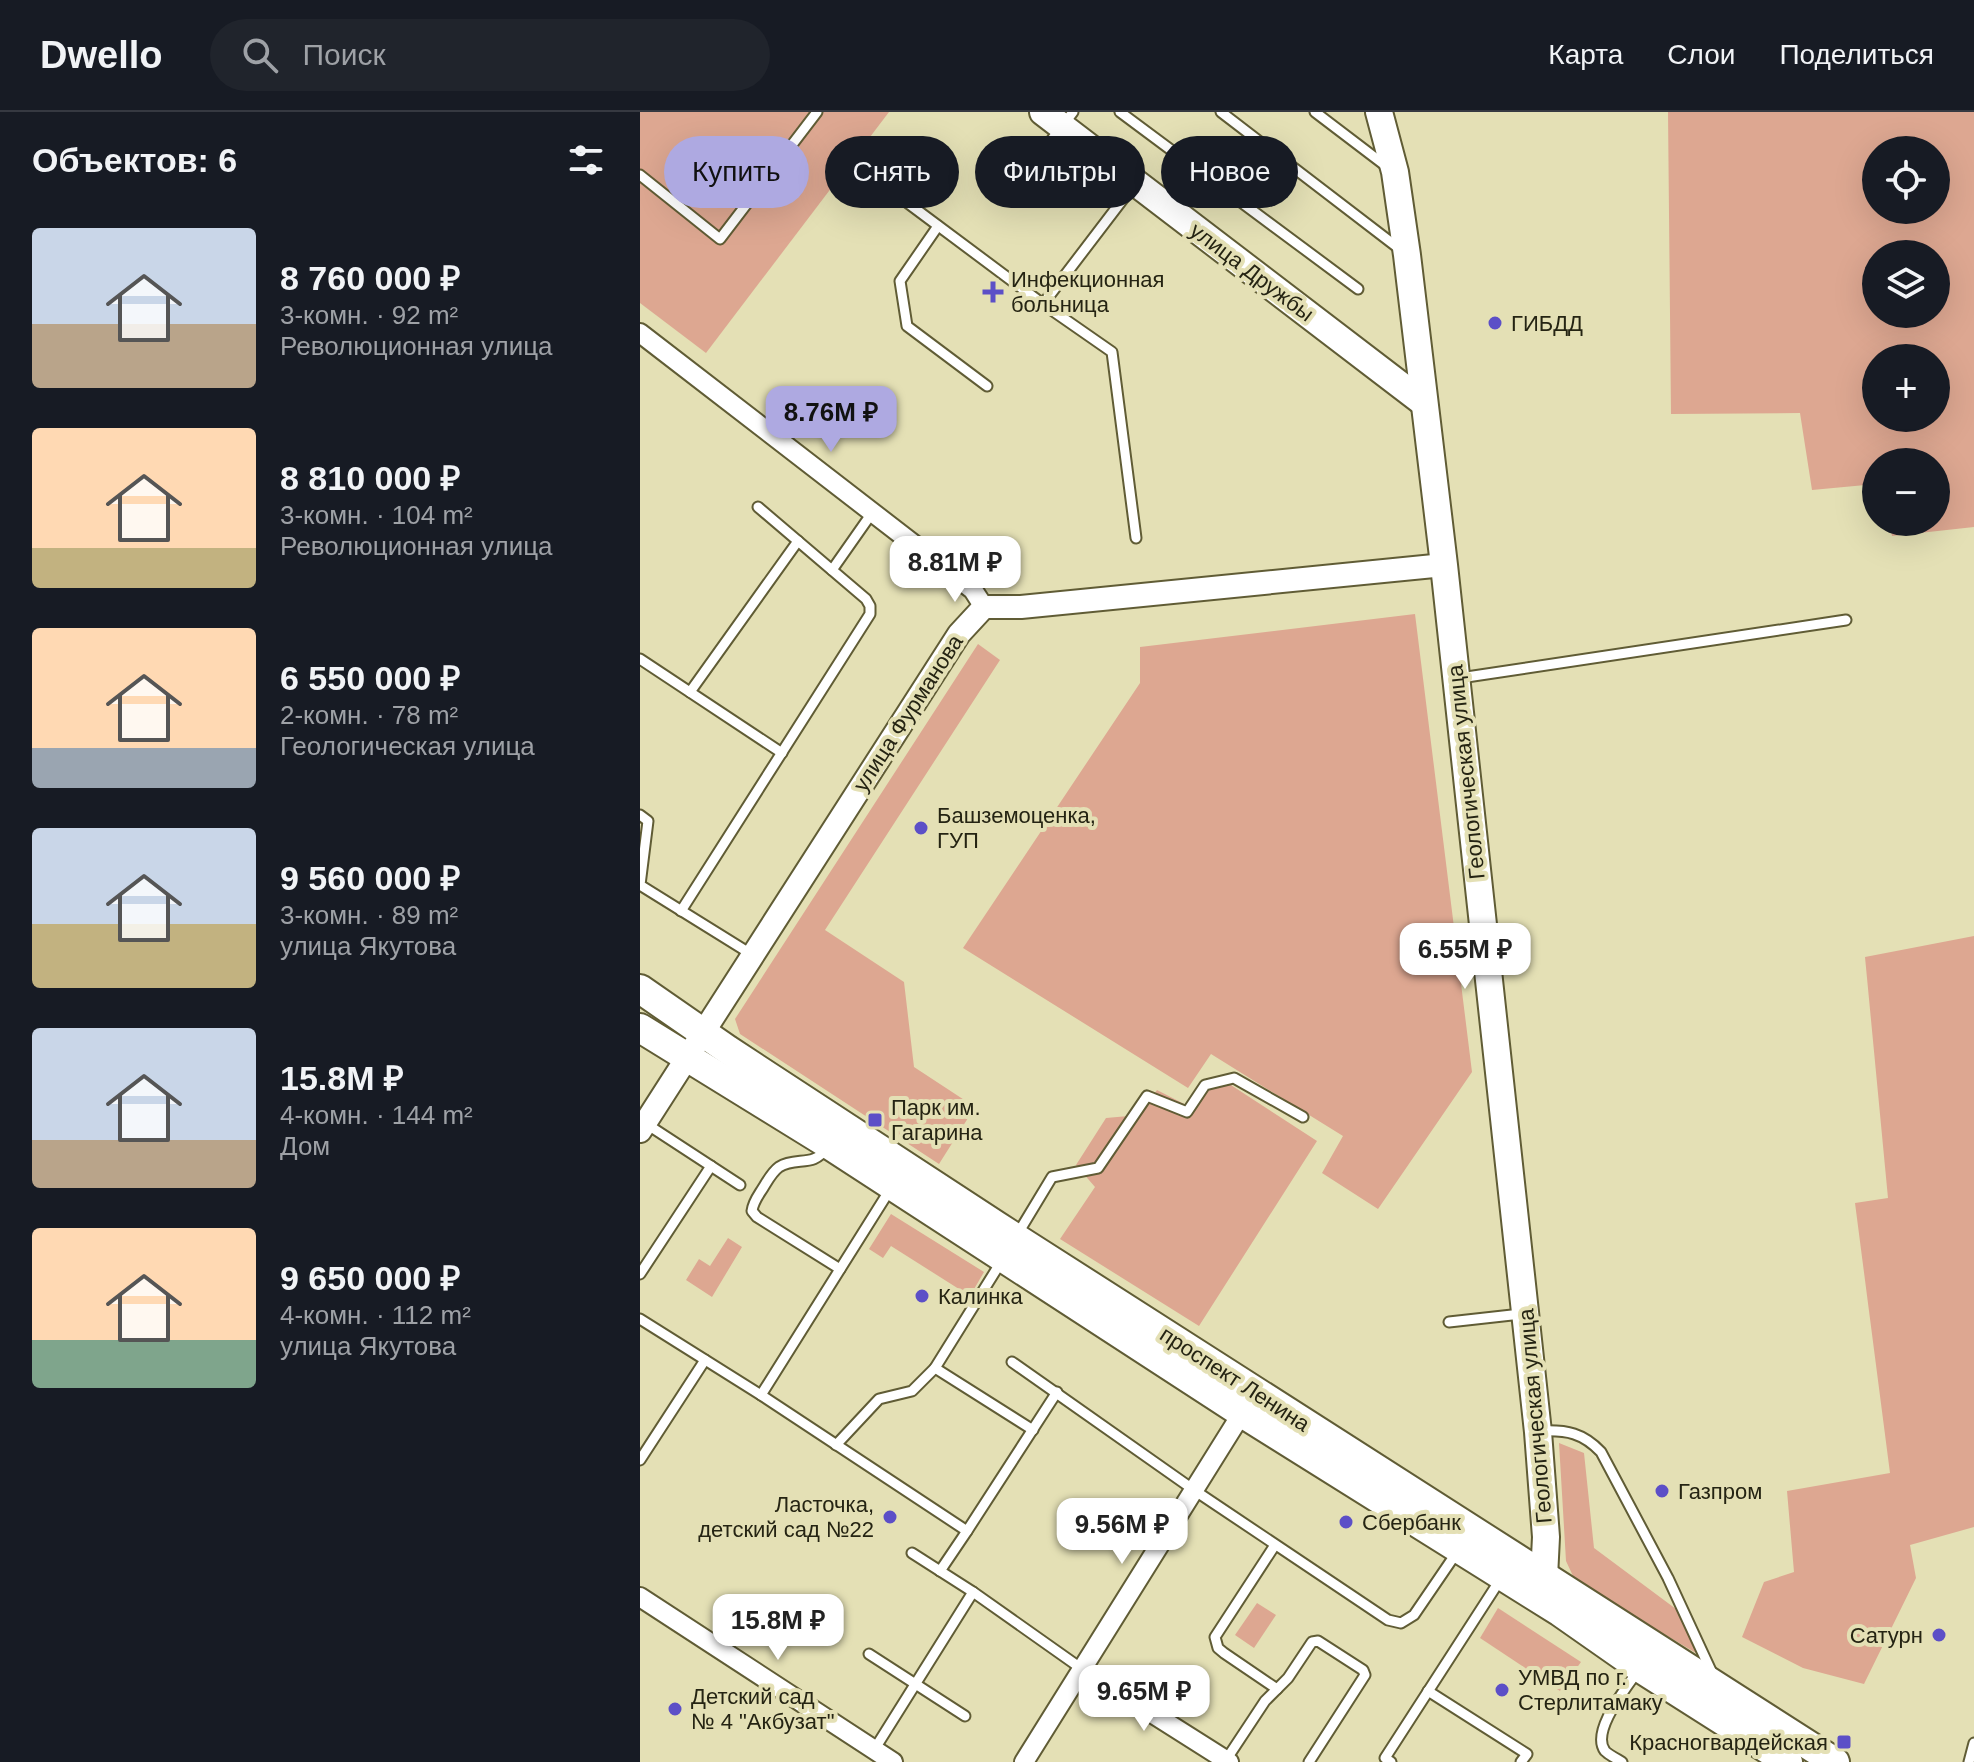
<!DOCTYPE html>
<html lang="ru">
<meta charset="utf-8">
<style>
:root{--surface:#171b24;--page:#20242c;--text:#f1f3f6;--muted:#9ea1a6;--line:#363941;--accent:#aea9e1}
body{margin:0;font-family:Helvetica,sans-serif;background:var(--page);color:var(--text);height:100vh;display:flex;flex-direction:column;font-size:30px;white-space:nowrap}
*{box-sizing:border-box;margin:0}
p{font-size:26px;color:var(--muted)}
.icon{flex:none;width:44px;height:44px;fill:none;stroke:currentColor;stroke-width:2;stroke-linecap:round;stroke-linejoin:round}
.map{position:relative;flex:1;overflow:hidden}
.details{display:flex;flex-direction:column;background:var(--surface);width:640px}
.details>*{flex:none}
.hud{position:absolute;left:24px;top:24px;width:760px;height:72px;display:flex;gap:16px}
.buttons{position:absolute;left:1222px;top:24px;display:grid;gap:16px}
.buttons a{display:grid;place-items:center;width:88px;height:88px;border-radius:50%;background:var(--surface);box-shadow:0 8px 32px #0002;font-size:40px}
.price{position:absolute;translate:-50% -68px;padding:0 18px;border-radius:16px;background:#fff;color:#222;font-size:26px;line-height:52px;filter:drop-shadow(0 2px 4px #0008)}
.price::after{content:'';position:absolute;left:50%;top:48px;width:24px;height:18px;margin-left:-12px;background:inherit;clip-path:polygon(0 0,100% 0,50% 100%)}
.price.selected{background:var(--accent);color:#111}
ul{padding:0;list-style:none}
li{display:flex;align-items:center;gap:24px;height:200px;padding:0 32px}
li span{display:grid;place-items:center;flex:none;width:224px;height:160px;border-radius:8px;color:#555}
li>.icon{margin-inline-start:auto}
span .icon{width:96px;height:96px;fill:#fffc;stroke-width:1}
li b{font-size:34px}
h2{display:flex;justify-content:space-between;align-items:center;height:96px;padding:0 32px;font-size:34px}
.pill{padding:0 28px;border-radius:36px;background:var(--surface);box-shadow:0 8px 32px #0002;font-size:28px;line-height:72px}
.pill.selected{background:var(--accent);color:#111}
header{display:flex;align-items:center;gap:48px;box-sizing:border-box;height:112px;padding:0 40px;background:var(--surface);border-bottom:2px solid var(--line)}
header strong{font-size:38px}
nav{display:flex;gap:44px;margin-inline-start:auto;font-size:28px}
.search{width:560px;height:72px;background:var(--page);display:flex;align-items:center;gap:20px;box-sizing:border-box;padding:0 28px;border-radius:44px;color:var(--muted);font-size:30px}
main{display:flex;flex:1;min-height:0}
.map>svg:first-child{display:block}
.green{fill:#dda791;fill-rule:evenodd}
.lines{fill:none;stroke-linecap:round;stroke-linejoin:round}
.service-casing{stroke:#605c35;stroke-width:13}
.minor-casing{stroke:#605c35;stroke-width:22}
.tertiary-casing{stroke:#605c35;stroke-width:26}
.secondary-casing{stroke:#605c35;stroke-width:30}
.primary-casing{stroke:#605c35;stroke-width:32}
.service{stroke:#fff;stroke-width:9}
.minor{stroke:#fff;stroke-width:18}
.tertiary{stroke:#fff;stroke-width:22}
.secondary{stroke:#fff;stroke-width:26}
.primary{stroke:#fff;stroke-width:28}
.poi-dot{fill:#5c4fc7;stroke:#e4e0b5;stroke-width:3}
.labels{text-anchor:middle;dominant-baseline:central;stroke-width:8;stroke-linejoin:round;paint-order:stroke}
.street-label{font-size:22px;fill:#252413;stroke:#e4e0b5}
.poi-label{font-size:22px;fill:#252413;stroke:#e4e0b5;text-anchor:start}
</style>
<header>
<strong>Dwello</strong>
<div class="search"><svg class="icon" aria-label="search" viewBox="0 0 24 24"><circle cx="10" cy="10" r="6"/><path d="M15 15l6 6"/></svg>Поиск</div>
<nav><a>Карта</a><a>Слои</a><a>Поделиться</a></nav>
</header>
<main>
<section class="details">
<h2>Объектов: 6<svg class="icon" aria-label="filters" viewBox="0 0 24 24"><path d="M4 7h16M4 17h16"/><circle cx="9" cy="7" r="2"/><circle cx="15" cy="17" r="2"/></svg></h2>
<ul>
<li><span style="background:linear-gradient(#c9d6e8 60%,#b9a48a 0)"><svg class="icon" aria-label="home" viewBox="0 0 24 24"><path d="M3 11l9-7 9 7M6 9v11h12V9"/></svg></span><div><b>8 760 000 ₽</b><p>3-комн. · 92 m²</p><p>Революционная улица</p></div></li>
<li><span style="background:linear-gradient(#ffd9b3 75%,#c2b280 0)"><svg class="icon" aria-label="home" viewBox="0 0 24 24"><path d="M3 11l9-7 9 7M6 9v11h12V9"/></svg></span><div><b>8 810 000 ₽</b><p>3-комн. · 104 m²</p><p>Революционная улица</p></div></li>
<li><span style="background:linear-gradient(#ffd9b3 75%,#9aa5b1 0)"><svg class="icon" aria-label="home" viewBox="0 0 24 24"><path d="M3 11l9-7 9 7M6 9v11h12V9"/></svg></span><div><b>6 550 000 ₽</b><p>2-комн. · 78 m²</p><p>Геологическая улица</p></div></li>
<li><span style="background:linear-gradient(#c9d6e8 60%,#c2b280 0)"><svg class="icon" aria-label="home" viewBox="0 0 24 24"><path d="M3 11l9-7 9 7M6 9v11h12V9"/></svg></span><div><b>9 560 000 ₽</b><p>3-комн. · 89 m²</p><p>улица Якутова</p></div></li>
<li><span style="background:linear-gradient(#c9d6e8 70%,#b9a48a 0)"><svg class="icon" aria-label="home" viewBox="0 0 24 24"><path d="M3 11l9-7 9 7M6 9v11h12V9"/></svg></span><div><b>15.8M ₽</b><p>4-комн. · 144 m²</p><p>Дом</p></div></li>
<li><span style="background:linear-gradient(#ffd9b3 70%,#7fa58c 0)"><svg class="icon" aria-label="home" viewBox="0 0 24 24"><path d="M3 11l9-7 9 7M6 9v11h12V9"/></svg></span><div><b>9 650 000 ₽</b><p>4-комн. · 112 m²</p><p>улица Якутова</p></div></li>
</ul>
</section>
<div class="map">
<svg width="1334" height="1650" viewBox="0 0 1334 1650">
<rect width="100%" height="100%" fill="#e4e0b5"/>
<g class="green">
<path d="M0,0H249L66,241L0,191Z"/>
<path d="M1028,0H1334V415L1252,424L1249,410H1296V350H1236V372L1172,378L1160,301L1031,302ZM1236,38H1296V98H1236ZM1236,142H1296V202H1236ZM1236,246H1296V306H1236Z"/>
<path d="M775,502L832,960L738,1097L682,1061L703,1024L571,942L548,976L323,836L500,571V535Z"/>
<path d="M338,532L360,548L185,818L264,870L274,955L335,995L299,1052L100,922L95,907Z"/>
<path d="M1334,824V1415L1270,1433L1276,1466L1224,1572L1163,1556L1102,1525L1124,1470L1154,1460L1147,1379L1250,1361L1215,1091L1248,1086L1225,845Z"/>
<path d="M577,964L677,1029L559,1214L420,1127L455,1075L436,1053L466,1006L500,1003L517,978L550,995Z"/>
<path d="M251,1102L344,1160L330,1184L251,1134L243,1146L229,1137Z"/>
<path d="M88,1126L102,1135L72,1185L46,1168L59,1147L70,1154Z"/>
<path d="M919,1331L944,1341L954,1436L1036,1497L1056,1541L943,1474L933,1464L926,1449Z"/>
<path d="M617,1491L636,1503L614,1536L595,1523Z"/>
<path d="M858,1496L941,1550L920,1579L840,1526Z"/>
</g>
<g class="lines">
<defs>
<g id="service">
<path d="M480,0L718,177"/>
<path d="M581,0L761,138"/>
<path d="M675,0L746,54"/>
<path d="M390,56L433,0"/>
<path d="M0,63L80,127L177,0"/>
<path d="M265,89L403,192L493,74"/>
<path d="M298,114L260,169L267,214L347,274"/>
<path d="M403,192L472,240L496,426"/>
<path d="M192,458L232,401"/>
<path d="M0,547L142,641"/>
<path d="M820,566L1206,508"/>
<path d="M50,580L158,429"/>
<path d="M0,703L8,709L0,773L111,842"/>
<path d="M41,799L230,502V494L226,487L118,395"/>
<path d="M5,1011L100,1073"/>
<path d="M186,1036C174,1056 156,1044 139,1055C132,1060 128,1068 123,1076C118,1084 113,1090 112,1099L117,1105L200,1157"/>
<path d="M377,1123L412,1065L458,1056L507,984L547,1000L565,973L594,966L663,1005"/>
<path d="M0,1162L71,1054"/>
<path d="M0,1207L121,1283L327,1419L417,1280"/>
<path d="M809,1210L881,1202"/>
<path d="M372,1250L554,1378L748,1508L761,1511L774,1503L817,1440"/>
<path d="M295,1256L393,1318"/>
<path d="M121,1283L251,1076"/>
<path d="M902,1319C927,1318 943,1321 961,1340L1028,1466L1072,1561"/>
<path d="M196,1333L239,1287L272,1279L295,1256L361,1150"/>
<path d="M0,1348L65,1248"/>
<path d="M635,1433L575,1525L578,1536L584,1541L637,1577"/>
<path d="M272,1441L333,1480L442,1557"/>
<path d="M300,1459L327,1419"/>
<path d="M229,1542L325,1604"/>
<path d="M788,1579L887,1642L881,1650"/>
<path d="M234,1638L333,1480"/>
<path d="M586,1648L625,1589L648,1566L672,1530L678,1529L723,1558L725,1563L669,1650"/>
<path d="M751,1650L745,1646L860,1468"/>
<path d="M982,1650C977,1647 969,1643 965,1639C950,1619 988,1574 999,1557"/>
<path d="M1329,1650L1334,1631"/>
</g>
<g id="minor">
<path d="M0,221L333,478L344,495"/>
<path d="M0,1485L253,1650"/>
<path d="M442,1557L589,1650"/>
<path d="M384,1650L607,1293"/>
</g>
<path id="tertiary" d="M0,1019L319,522L344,495H381L804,453"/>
<g id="secondary">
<path d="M403,0L784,291"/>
<path d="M739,0L755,60L767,143L804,453L898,1320L906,1425L904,1465"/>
</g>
<g id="primary">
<path d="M0,877L88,938L357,1114L1195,1650"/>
<path d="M0,916L188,1032L602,1301L920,1500L1000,1556L1148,1650"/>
</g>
</defs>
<use href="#service" class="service-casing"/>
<use href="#minor" class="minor-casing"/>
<use href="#tertiary" class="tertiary-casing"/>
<use href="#secondary" class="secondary-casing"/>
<use href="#primary" class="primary-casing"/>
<use href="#service" class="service"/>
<use href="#minor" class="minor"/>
<use href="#tertiary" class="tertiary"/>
<use href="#secondary" class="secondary"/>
<use href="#primary" class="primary"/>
</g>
<g class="poi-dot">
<path d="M349 168h8v8h8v8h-8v8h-8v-8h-8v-8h8z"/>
<circle cx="855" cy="211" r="8"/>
<circle cx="281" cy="716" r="8"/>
<rect x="227" y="1000" width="16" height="16" rx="4"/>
<circle cx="282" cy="1184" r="8"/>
<circle cx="1022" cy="1379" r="8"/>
<circle cx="250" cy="1405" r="8"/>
<circle cx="706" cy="1410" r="8"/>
<circle cx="1299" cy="1523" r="8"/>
<circle cx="862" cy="1578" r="8"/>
<circle cx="35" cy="1597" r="8"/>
<rect x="1196" y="1622" width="16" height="16" rx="4"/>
</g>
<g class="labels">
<g class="street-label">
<text transform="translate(612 160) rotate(37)">улица Дружбы</text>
<text transform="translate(268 601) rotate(-57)">улица Фурманова</text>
<text transform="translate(826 660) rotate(-96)">Геологическая улица</text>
<text transform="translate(595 1267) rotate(33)">проспект Ленина</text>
<text transform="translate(895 1304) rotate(-95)">Геологическая улица</text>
</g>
<g class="poi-label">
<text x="371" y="167">Инфекционная<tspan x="371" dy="25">больница</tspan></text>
<text x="871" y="211">ГИБДД</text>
<text x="297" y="703">Башземоценка,<tspan x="297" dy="25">ГУП</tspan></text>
<text x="251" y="995">Парк им.<tspan x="251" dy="25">Гагарина</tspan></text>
<text x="298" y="1184">Калинка</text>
<text x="1038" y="1379">Газпром</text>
<text x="234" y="1392" text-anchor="end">Ласточка,<tspan x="234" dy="25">детский сад №22</tspan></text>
<text x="722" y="1410">Сбербанк</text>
<text x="1283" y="1523" text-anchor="end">Сатурн</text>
<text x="878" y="1565">УМВД по г.<tspan x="878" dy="25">Стерлитамаку</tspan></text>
<text x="51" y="1584">Детский сад<tspan x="51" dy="25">№ 4 "Акбузат"</tspan></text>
<text x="1188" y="1630" text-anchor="end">Красногвардейская</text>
</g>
</g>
</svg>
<div class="buttons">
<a><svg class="icon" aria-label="locate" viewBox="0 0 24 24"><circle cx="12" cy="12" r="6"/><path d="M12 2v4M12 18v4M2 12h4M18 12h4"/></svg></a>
<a><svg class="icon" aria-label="layers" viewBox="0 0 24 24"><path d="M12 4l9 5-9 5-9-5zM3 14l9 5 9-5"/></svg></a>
<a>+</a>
<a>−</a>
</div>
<b class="price selected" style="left:191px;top:342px">8.76M ₽</b>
<b class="price" style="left:315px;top:492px">8.81M ₽</b>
<b class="price" style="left:825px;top:879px">6.55M ₽</b>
<b class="price" style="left:482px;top:1454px">9.56M ₽</b>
<b class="price" style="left:138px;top:1550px">15.8M ₽</b>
<b class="price" style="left:504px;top:1621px">9.65M ₽</b>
<div class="hud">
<a class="pill selected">Купить</a>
<a class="pill">Снять</a>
<a class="pill">Фильтры</a>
<a class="pill">Новое</a>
</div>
</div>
</main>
